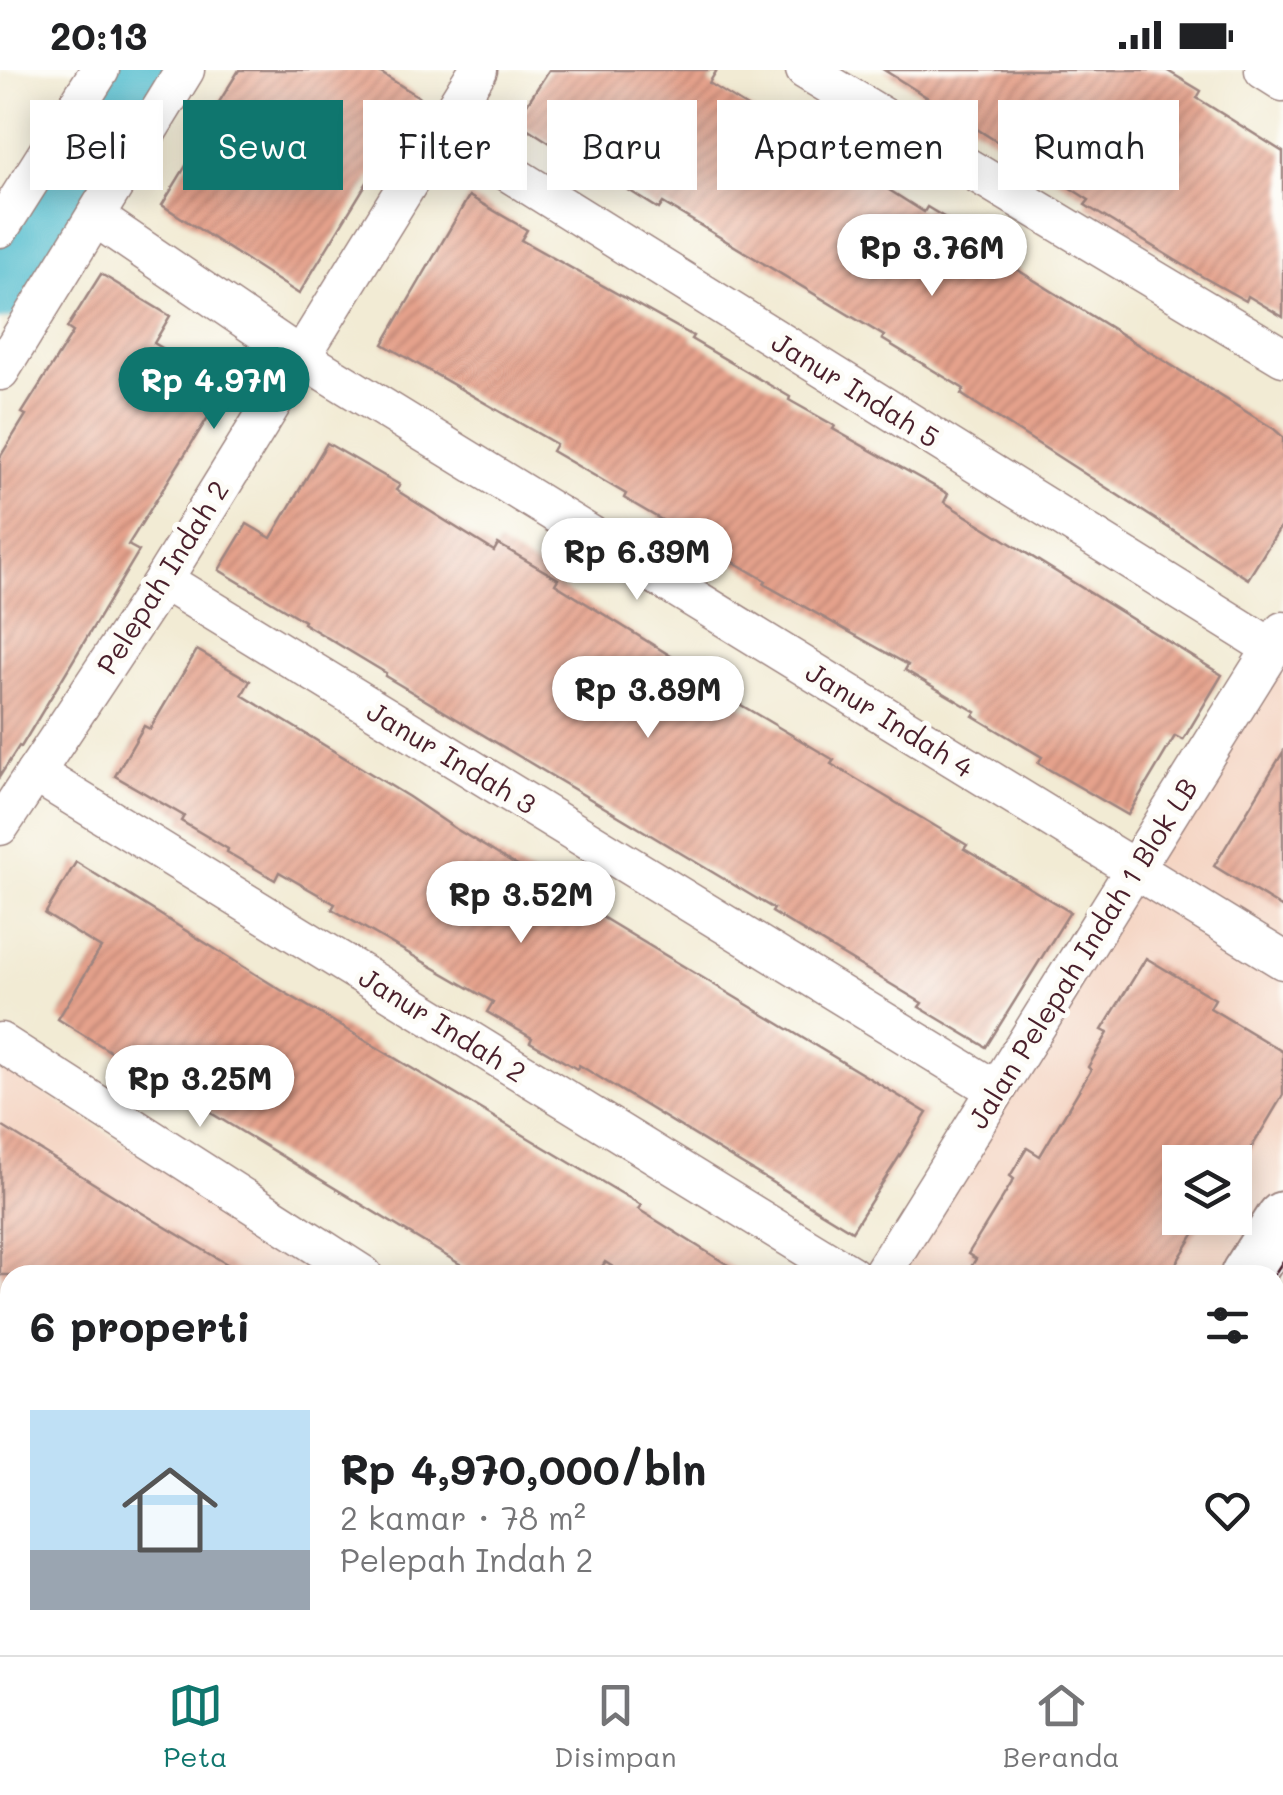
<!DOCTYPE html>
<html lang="id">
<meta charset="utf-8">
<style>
:root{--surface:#fff;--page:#f2f2f2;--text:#202124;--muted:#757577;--line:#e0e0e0;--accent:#0f766e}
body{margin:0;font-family:Mali,sans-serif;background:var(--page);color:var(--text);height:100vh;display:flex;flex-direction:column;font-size:38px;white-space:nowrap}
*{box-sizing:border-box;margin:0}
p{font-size:32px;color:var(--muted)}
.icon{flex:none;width:55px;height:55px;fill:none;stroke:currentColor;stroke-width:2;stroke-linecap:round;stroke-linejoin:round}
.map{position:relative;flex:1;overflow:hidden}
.details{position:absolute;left:0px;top:1195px;width:1285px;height:390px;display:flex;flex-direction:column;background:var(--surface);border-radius:30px 30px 0 0;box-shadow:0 5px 25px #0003}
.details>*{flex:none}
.banner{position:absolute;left:30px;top:30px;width:1225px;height:90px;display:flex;gap:20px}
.tools{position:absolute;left:1162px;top:1075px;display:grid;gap:20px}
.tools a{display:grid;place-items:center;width:90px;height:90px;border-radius:0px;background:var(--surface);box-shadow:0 5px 25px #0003;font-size:50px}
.price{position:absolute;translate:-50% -85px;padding:0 22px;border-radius:35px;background:#fff;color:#222;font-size:32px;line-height:65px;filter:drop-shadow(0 2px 5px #0008)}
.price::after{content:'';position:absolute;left:50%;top:60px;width:30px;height:22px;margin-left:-15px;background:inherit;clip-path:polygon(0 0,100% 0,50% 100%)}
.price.current{background:var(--accent);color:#fff}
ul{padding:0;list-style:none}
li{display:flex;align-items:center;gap:30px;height:250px;padding:0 30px}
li+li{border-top:2px solid var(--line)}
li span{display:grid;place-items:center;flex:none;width:280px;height:200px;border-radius:0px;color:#555}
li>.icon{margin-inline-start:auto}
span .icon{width:120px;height:120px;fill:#fffc;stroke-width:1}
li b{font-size:42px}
h2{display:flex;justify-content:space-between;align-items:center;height:120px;padding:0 30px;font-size:42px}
.chip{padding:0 35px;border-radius:0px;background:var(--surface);box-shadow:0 5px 25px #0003;font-size:35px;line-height:90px}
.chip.current{background:var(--accent);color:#fff}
.status{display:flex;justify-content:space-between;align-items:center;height:70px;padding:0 50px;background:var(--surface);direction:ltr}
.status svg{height:28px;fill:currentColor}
.tabs{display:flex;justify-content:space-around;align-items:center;height:140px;border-top:2px solid var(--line);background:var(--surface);font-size:28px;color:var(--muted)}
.tabs a{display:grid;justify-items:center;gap:5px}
.tabs .current{color:var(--accent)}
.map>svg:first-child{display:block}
.built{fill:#f4d3c1;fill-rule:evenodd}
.park{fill:url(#park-dots);stroke:#697f67;stroke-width:2.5}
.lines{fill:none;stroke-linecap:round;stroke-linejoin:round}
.river{stroke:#54becf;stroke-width:65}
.building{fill:url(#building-hatch)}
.service-casing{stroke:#9e8580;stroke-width:21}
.minor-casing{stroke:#9e8580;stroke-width:41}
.secondary-casing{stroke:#9e8580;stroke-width:56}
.motorway-casing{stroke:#9e8580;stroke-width:59}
.service{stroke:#fff;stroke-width:18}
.minor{stroke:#fff;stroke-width:38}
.secondary{stroke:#fff;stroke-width:52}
.motorway{stroke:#fff;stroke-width:55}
.tram{stroke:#4a1f2b;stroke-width:2.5}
.labels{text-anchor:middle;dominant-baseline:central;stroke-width:10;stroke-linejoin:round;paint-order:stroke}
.street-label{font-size:28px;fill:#4a1f2b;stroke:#fdfcf7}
</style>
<div class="status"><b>20:13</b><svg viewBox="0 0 49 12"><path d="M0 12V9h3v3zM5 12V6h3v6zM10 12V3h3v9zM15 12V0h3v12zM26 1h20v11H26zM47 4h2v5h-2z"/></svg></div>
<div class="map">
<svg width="1283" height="1585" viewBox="0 0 1283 1585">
<defs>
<pattern id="park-dots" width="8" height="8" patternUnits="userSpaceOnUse" patternTransform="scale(2.5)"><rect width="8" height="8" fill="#88dfa3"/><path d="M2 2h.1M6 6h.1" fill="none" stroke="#77bf8c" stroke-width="1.8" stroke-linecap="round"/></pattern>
<pattern id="building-hatch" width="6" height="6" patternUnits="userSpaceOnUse" patternTransform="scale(2.5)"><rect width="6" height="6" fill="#e5a28c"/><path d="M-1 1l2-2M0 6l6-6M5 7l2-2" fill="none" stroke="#bc8373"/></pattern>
</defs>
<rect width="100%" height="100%" fill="#fdfcf7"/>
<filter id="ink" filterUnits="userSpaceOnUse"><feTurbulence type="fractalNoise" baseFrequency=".01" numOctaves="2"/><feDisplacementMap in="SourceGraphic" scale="20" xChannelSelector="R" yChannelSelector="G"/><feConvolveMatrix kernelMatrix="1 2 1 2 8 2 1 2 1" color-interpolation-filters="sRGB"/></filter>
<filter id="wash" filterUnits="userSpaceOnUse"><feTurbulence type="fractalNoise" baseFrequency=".0048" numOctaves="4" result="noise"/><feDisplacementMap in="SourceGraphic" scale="40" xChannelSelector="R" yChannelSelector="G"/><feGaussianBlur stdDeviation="2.25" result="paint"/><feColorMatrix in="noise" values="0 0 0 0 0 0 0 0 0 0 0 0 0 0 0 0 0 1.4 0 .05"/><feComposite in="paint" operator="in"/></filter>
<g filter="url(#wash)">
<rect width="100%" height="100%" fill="#f2ebd4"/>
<g class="built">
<path d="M1283,567V1126L1234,1205H884ZM1180,1092H1235V1148H1180Z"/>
<path d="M0,994L327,1205H10V1297L0,1290Z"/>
<path d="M1283,1459V1585H1204L1210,1575H1275V1471Z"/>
<path d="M432,1575H992L983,1585H447Z"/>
</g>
<path class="park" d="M0,1552L10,1558V1575H40L57,1585H0Z"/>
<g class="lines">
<path class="river" d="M0,217L136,0"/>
</g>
<g id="blocks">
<g class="building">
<path d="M239,0H376L419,27L299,224L162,135L212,53L208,50Z"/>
<path d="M549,0H717L709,13L867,112L870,108L924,142L927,137L1017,191L1013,197L1274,359L1283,367V453L1248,509L961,324L964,319L882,269L884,266L663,133L659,139L614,111L612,113L516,51Z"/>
<path d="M884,0H1166L1201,21L1197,28L1283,82V247L1248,226L1246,231L1203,207L1085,135L1089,130Z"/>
<path d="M469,126L527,160L521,170L693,266L691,269L790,327L789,330L835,356L833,359L948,424L944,432L1222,605L1183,670L1175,666L1128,745L1038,693L1042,687L973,646L976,642L905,600L908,595L764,514L766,511L624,428L626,424L552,381L556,374L383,274Z"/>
<path d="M101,204L170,246L154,273L227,317L128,475L139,481L21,677L19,676L0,706V387L26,345L22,343L73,262L67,258Z"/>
<path d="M327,373L400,415L396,420L494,481L498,474L558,509L555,514L695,601L692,606L834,690L831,694L967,775L964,779L1070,842L986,977L919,937L922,933L772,842L774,839L385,606L386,603L303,553L304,551L219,500L247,454L271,468Z"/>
<path d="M197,580L250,611L242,625L409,727L456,759L927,1043L852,1161L579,995L577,999L530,972L532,968L487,942L493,932L332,839L335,834L279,802L275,810L227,782L228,779L181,751L184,746L115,706L144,656L150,659Z"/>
<path d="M1283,682V838L1214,796Z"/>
<path d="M76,792L284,922L641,1135L638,1139L744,1205H626L605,1192L597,1205H478L163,1014L58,949L101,878L45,844Z"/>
<path d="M1146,888L1215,929L1210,938L1283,982V1025L1243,1092H1180V1148H1204L1169,1205H966L976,1189L968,1184L1014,1109L1010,1106L1027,1078L1040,1086L1091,1000L1088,997L1108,963L1102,960Z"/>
<path d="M0,1055L114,1126L245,1205H0Z"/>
</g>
</g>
</g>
<g filter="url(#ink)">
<use href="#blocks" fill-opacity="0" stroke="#9e8580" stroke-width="2.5"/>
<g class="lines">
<defs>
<g id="service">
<path d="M475,1575L491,1585"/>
<path d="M963,1585L970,1575"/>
</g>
<g id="minor">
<path d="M805,0L1283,287"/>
<path d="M1264,0L1283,12"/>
<path d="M439,59L1272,578"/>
<path d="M95,147L299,286L1283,890"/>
<path d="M0,158L100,0"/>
<path d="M0,301L185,0"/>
<path d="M163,510L996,1020"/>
<path d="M35,703L851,1205"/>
<path d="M0,756L163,510L478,0"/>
<path d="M0,972L363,1205"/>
<path d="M881,1205L1283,561"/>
</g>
<g id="secondary">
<path d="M1247,1205L1283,1148"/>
<path d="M0,1326L10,1332"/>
<path d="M1275,1419L1283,1407"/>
<path d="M0,1521L10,1528"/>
<path d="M87,1575L103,1585"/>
<path d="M404,1575L420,1585"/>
<path d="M1009,1585L1015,1575"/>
<path d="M1169,1585L1175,1575"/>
</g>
<g id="motorway">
<path d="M0,1375L10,1381"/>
<path d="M0,1463L10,1469"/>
<path d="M179,1575L195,1585"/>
<path d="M319,1575L334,1585"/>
</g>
</defs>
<use href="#service" class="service-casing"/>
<use href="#minor" class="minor-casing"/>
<use href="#secondary" class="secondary-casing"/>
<use href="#motorway" class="motorway-casing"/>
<use href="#service" class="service"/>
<use href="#minor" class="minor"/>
<use href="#secondary" class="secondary"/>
<use href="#motorway" class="motorway"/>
<g class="tram">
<path d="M1274,1205L1283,1191"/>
<path d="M1275,1291L1283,1279"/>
<path d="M1032,1585L1038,1575"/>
<path d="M1091,1585L1097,1575"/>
</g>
</g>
</g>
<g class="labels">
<g class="street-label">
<text transform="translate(856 319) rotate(32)">Janur Indah 5</text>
<text transform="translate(162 507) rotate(-58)">Pelepah Indah 2</text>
<text transform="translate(890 649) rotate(32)">Janur Indah 4</text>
<text transform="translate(452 687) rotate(31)">Janur Indah 3</text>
<text transform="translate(1082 883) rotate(-58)">Jalan Pelepah Indah 1 Blok LB</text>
<text transform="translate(443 954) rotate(32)">Janur Indah 2</text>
</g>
</g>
</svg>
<div class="tools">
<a><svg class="icon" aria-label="layers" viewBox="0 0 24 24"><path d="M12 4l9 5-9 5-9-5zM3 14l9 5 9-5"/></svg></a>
</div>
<b class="price" style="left:932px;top:229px">Rp 3.76M</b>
<b class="price current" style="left:214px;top:362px">Rp 4.97M</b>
<b class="price" style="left:637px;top:533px">Rp 6.39M</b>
<b class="price" style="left:648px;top:671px">Rp 3.89M</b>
<b class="price" style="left:521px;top:876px">Rp 3.52M</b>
<b class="price" style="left:200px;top:1060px">Rp 3.25M</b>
<div class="banner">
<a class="chip">Beli</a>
<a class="chip current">Sewa</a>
<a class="chip">Filter</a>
<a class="chip">Baru</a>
<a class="chip">Apartemen</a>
<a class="chip">Rumah</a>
</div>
<section class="details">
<h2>6 properti<svg class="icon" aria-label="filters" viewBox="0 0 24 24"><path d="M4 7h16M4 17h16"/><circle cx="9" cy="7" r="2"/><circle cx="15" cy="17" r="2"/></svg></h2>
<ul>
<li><span style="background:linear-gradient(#bfe0f5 70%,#9aa5b1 0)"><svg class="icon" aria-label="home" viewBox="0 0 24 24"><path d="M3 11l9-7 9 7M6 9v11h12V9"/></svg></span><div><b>Rp 4,970,000/bln</b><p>2 kamar · 78 m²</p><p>Pelepah Indah 2</p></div><svg class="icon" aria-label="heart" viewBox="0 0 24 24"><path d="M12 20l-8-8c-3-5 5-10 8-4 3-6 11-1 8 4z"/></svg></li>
</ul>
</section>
</div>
<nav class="tabs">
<a class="current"><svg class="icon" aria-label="map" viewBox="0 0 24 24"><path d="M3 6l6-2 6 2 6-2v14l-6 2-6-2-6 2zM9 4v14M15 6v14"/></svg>Peta</a>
<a><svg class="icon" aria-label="saved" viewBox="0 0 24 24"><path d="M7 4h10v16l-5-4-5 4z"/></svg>Disimpan</a>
<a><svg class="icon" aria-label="home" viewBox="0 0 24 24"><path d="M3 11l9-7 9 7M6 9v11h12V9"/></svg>Beranda</a>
</nav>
